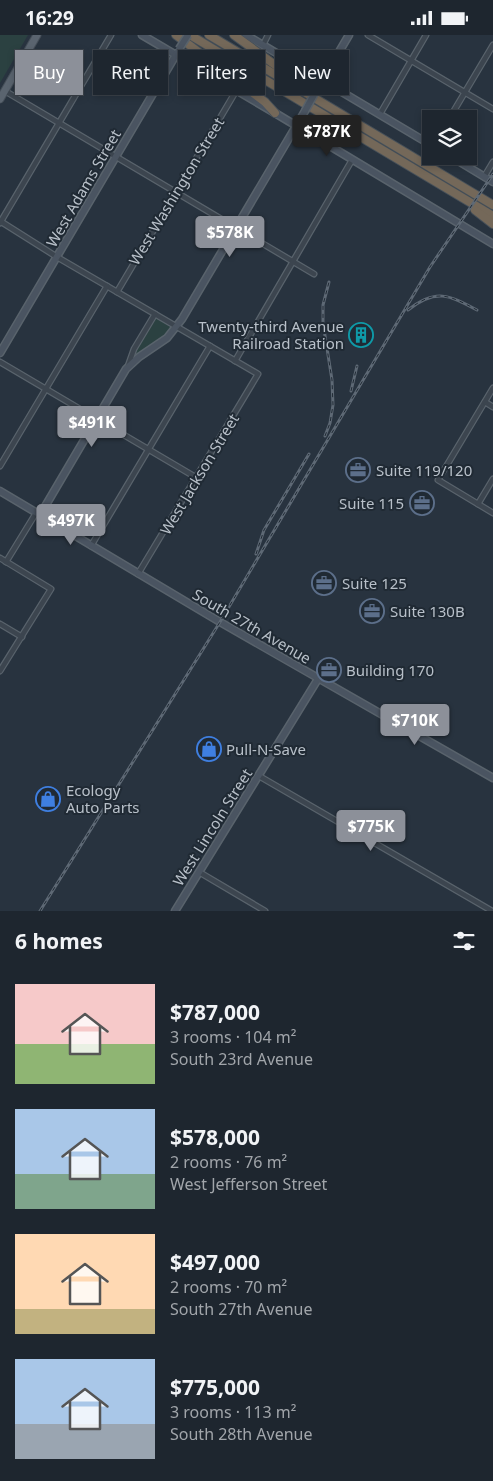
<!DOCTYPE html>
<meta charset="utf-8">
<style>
:root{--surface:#1e262f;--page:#2b323b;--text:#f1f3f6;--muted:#a1a5aa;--line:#3c434b;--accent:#8c9099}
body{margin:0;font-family:"Noto Sans",sans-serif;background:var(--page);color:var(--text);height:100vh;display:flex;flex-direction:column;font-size:19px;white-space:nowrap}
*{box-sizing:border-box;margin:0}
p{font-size:16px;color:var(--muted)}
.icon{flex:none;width:28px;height:28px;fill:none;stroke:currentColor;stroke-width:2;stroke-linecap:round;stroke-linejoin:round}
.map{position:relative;height:876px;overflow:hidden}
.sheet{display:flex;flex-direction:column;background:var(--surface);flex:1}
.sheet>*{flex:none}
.top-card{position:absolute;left:15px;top:15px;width:464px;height:45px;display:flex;gap:10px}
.controls{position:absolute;left:422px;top:75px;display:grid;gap:10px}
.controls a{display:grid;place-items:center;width:55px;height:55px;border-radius:0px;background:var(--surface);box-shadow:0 2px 8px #0003,0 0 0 1px var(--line);font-size:25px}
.price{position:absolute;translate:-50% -42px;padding:0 11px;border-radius:5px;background:var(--accent);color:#fff;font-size:16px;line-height:32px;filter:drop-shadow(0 1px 2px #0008)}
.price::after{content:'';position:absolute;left:50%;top:30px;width:15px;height:11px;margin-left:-8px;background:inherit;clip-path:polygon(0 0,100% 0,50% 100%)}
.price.current{background:#222;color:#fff}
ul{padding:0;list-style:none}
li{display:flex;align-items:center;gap:15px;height:125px;padding:0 15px}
li span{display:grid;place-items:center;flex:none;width:140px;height:100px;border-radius:0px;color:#555}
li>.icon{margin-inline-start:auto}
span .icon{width:60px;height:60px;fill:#fffc;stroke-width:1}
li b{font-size:21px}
h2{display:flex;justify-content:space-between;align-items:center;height:60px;padding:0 15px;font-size:21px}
.chip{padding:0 18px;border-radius:0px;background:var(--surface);box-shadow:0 2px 8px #0003,0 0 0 1px var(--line);font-size:18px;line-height:45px}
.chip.current{background:var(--accent);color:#fff}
.status{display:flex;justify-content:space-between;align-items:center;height:35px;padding:0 25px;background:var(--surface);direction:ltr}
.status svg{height:14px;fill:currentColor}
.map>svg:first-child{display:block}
.green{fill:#2b4141}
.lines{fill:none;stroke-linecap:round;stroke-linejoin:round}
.street-casing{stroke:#59636c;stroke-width:7}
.secondary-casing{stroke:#59636c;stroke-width:9}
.primary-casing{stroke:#454e58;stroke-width:9}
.highway-casing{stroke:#465059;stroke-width:10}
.street{stroke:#3c454f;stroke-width:4.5}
.secondary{stroke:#4a5461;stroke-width:6}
.primary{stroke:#5a646f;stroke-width:7}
.highway{stroke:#746859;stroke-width:8}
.rail-casing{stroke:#5e6975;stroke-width:3}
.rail{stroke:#202a34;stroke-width:1;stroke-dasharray:4;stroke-linecap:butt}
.secondary-bridge-casing{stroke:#59636c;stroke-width:9;stroke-linecap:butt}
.secondary-bridge{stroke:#4a5461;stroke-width:6}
.labels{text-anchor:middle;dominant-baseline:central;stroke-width:4;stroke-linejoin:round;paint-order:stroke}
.street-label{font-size:15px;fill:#b8c0c9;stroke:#202a34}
.poi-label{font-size:15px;fill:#b8c0c9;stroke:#202a34;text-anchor:start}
</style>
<div class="status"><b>16:29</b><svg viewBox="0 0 49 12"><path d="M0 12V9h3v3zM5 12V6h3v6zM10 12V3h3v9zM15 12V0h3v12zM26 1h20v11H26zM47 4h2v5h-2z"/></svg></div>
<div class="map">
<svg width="493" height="876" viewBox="0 0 493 876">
<rect width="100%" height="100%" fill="#28333f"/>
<g class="green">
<path d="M0,0H28L0,48Z"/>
<path d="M155,279L176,292L134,326L132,322Z"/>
</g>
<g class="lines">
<defs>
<g id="street">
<path d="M368,0L493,74"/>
<path d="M263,10L268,0"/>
<path d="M5,56L314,239"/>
<path d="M380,79L426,0"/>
<path d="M449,84L493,10"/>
<path d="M484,142L493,127"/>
<path d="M0,186L57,222L258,339L138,539"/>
<path d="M0,188L111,0"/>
<path d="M117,257L236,56"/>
<path d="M235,326L352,125"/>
<path d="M0,327L197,443"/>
<path d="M128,331L134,314L155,279"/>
<path d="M493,353L438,445L493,478"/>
<path d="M485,367L493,372"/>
<path d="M0,431L107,251"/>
<path d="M478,469L493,444"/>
<path d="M91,511L210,311"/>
<path d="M0,523L51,554L0,636"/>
<path d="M6,527L36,478"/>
<path d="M0,589L22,602"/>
<path d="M259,741L492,876"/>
<path d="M199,837L265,876"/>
</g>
<g id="secondary">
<path d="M142,0L275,78L493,209"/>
<path d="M246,0L431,110"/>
<path d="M316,56L349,0"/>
<path d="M450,121L493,147"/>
<path d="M0,318L177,18"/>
<path d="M0,456L220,587L493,743"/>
<path d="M40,480L126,334L139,322L167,303L182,284L305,76"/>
<path d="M175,876L318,644"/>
</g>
<path id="primary" d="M0,64L37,0"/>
<g id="highway">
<path d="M176,0L265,67L275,78"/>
<path d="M190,0L493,181"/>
<path d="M209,0L493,170"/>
<path d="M234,0L308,54"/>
<path d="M475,175L493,189"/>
</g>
</defs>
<use href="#street" class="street-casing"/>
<use href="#secondary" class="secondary-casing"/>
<use href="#primary" class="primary-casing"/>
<use href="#highway" class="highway-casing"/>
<use href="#street" class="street"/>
<use href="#secondary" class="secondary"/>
<use href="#primary" class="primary"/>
<use href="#highway" class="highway"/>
<defs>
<g id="rail">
<path d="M408,275C436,253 449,260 477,275"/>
<path d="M351,356L357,331"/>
<path d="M325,401L330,388L333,370L332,345L323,288V270L329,247"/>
<path d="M256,519L264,495L309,419"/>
<path d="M40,876L220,587L430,232L493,139"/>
</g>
</defs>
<use href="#rail" class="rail-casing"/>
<use href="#rail" class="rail"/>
<defs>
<g id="secondary-bridge">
<path d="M179,14L188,0"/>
<path d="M305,76L316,56"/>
</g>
</defs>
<use href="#secondary-bridge" class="secondary-bridge-casing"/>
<use href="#secondary-bridge" class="secondary-bridge"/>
</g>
<defs>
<symbol id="building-ring" viewBox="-11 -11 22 22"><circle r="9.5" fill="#202a34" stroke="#0f9aa8" stroke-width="1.5"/><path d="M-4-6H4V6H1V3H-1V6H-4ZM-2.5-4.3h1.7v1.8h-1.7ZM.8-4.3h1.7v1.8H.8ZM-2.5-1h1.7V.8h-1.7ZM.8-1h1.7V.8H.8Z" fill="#0f9aa8"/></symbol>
<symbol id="office-ring" viewBox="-11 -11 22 22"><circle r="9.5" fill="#202a34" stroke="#5c6f8a" stroke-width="1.5"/><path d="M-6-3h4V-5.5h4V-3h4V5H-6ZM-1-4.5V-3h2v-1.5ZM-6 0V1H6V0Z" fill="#5c6f8a"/></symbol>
<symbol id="shop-ring" viewBox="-11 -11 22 22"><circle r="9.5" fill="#202a34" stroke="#3f7fe0" stroke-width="1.5"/><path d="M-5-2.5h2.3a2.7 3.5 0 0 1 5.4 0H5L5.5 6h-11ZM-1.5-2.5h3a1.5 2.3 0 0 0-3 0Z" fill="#3f7fe0"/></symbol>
</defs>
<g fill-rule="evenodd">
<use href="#building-ring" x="347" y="286" width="28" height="28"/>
<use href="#office-ring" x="344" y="421" width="28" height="28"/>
<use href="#office-ring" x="408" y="454" width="28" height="28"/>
<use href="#office-ring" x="310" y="534" width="28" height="28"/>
<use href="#office-ring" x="358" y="562" width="28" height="28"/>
<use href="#office-ring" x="315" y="621" width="28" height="28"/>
<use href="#shop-ring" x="195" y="700" width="28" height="28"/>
<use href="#shop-ring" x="34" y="750" width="28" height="28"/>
</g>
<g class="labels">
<g class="street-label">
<text transform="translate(83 153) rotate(-60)">West Adams Street</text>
<text transform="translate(176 156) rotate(-59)">West Washington Street</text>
<text transform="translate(199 439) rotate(-59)">West Jackson Street</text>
<text transform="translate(252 591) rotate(30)">South 27th Avenue</text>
<text transform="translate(212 792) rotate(-58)">West Lincoln Street</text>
</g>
<g class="poi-label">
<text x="344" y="291" text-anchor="end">Twenty-third Avenue<tspan x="344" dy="17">Railroad Station</tspan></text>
<text x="376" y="435">Suite 119/120</text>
<text x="404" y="468" text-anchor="end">Suite 115</text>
<text x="342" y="548">Suite 125</text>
<text x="390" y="576">Suite 130B</text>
<text x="346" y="635">Building 170</text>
<text x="226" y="714">Pull-N-Save</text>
<text x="66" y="755">Ecology<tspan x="66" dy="17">Auto Parts</tspan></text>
</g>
</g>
</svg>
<div class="controls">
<a><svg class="icon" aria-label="layers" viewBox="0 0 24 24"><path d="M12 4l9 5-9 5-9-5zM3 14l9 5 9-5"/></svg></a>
</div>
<b class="price current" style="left:327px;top:122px">$787K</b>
<b class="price" style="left:230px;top:223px">$578K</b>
<b class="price" style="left:92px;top:413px">$491K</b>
<b class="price" style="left:71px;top:511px">$497K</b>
<b class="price" style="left:415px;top:711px">$710K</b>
<b class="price" style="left:371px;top:817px">$775K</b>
<div class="top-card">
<a class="chip current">Buy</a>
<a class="chip">Rent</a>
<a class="chip">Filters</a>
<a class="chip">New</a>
</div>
</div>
<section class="sheet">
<h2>6 homes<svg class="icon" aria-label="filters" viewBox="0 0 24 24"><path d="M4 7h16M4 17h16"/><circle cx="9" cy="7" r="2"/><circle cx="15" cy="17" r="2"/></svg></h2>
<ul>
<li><span style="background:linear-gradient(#f6c9c9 60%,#8fb573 0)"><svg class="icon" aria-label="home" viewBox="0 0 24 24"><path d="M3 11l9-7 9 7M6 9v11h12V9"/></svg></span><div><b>$787,000</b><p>3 rooms · 104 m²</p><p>South 23rd Avenue</p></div></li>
<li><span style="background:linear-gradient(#a9c7e8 65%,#7fa58c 0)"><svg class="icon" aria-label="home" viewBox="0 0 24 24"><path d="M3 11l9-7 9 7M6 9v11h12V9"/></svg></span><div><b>$578,000</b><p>2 rooms · 76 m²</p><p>West Jefferson Street</p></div></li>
<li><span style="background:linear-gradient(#ffd9b3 75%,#c2b280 0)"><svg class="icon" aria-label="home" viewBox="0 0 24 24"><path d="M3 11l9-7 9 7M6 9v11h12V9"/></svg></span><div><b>$497,000</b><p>2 rooms · 70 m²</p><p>South 27th Avenue</p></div></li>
<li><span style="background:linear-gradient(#a9c7e8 65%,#9aa5b1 0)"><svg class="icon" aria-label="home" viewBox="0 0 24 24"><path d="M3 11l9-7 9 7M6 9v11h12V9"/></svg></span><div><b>$775,000</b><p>3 rooms · 113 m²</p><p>South 28th Avenue</p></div></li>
</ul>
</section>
